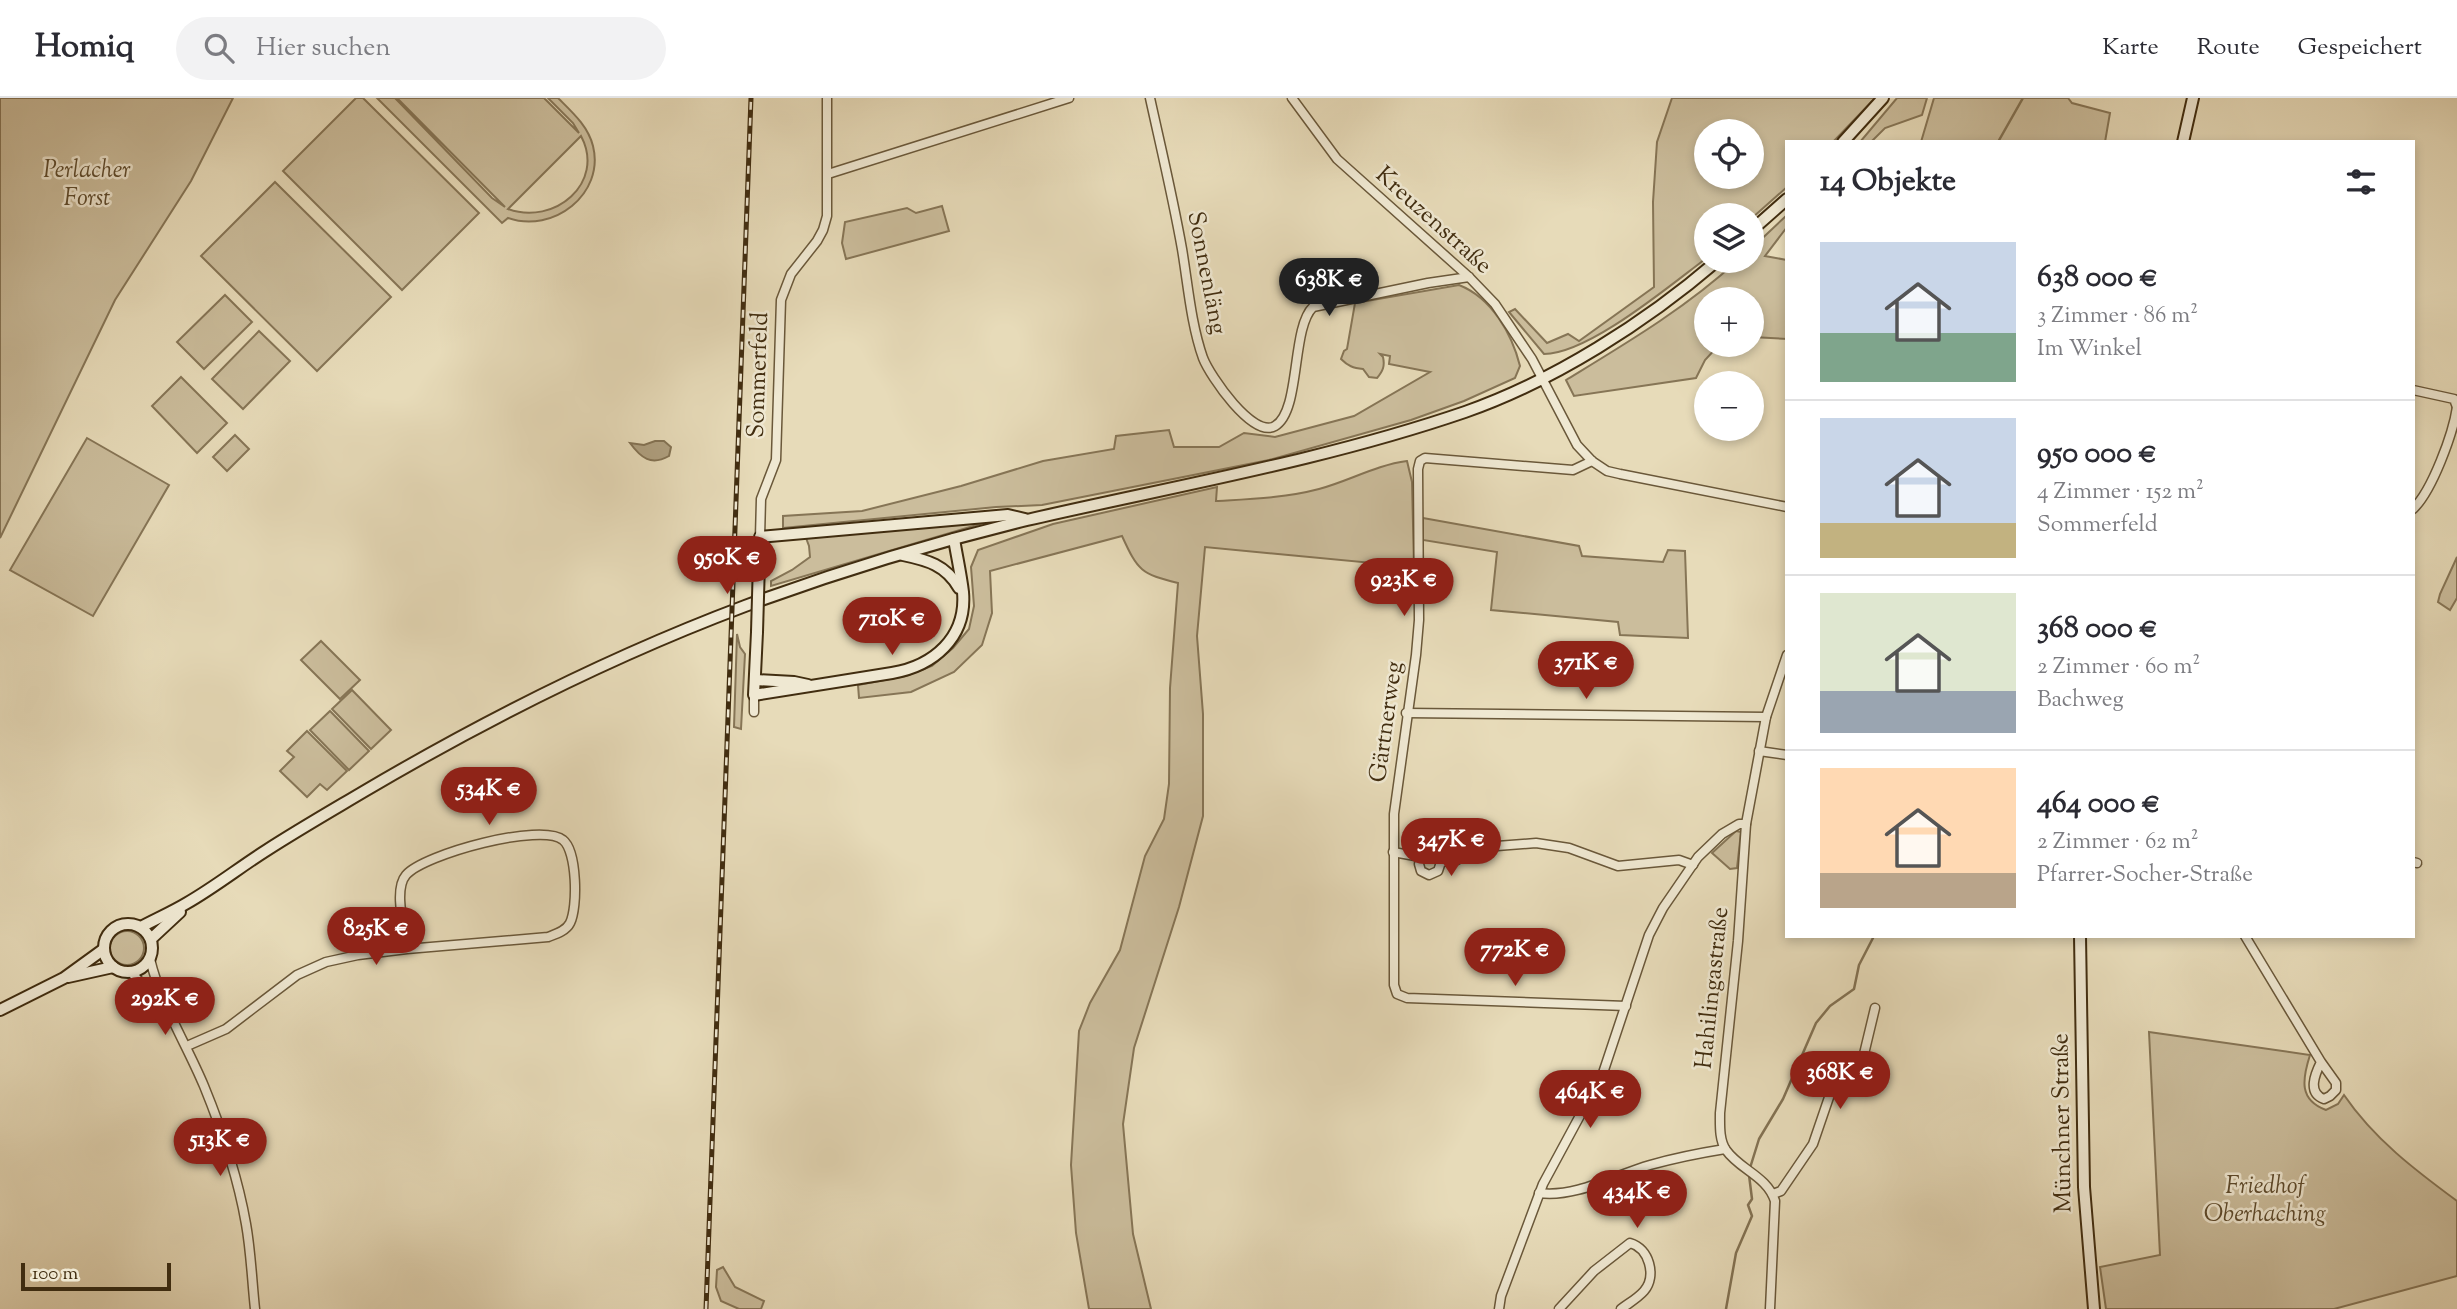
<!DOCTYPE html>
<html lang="de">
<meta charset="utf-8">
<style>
:root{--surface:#fff;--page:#f2f2f3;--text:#2b2b33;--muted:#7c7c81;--line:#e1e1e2;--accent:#8f2418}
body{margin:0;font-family:"Sorts Mill Goudy",serif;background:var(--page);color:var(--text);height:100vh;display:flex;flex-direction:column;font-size:26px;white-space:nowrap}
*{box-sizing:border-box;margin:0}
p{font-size:23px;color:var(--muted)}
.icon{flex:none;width:38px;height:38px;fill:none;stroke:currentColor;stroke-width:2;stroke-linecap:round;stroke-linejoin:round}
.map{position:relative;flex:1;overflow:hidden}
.details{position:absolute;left:1785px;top:42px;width:630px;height:798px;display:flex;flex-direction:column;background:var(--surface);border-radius:0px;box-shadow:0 4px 10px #0003}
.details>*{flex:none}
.tools{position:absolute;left:1694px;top:21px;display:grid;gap:14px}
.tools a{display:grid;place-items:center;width:70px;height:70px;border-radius:50%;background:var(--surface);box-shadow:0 4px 10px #0003;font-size:35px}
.scale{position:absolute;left:21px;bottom:18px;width:150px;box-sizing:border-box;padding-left:7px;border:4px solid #412d10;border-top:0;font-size:19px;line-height:24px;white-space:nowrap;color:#412d10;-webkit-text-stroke:5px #efe8d2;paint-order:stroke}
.price{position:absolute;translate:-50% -60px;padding:0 16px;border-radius:24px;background:var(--accent);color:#fff;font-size:23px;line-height:46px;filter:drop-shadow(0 2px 4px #0008)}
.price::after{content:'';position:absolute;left:50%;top:42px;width:21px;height:16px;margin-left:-10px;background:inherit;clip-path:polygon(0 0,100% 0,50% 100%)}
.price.on{background:#222;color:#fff}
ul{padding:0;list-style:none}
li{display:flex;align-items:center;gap:21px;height:175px;padding:0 35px}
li+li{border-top:2px solid var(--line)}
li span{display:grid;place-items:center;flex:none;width:196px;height:140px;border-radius:0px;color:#555}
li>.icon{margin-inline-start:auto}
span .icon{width:84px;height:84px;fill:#fffc;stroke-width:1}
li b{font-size:30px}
h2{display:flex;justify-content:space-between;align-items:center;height:84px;padding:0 35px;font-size:30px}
header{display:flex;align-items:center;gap:42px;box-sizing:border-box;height:98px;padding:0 35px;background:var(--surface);border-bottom:2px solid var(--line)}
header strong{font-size:33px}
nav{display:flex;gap:38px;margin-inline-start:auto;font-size:24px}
.search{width:490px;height:63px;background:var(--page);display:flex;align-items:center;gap:18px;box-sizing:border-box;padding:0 24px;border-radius:38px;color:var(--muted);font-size:26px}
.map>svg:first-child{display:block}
.green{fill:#cbbd9c;stroke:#867556;stroke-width:2;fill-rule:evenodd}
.water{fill:#afa080;stroke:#837253;stroke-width:2}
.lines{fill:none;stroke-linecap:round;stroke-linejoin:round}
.stream{stroke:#837253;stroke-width:2.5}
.street-casing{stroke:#6a583a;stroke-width:11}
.secondary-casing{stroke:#412d10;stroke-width:14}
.street{stroke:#efe8d2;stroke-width:8}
.secondary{stroke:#efe8d2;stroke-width:10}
.rail-casing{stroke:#412d10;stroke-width:5}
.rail{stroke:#efe8d2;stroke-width:2.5;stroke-dasharray:8;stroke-linecap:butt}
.secondary-bridge-casing{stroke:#412d10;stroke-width:14;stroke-linecap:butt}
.secondary-bridge{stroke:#efe8d2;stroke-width:10}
.labels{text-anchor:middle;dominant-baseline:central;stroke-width:5;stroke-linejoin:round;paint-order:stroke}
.park-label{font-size:24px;font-style:italic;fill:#5d4a2c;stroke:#efe8d2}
.street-label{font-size:24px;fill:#412d10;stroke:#efe8d2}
</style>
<header>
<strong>Homiq</strong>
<div class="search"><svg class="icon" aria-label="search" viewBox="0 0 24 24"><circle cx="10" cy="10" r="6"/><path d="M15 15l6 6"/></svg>Hier suchen</div>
<nav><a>Karte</a><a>Route</a><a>Gespeichert</a></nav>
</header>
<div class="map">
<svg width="2457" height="1211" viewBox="0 0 2457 1211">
<rect width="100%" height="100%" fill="#e7dbb9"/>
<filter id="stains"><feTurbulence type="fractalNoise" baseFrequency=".00286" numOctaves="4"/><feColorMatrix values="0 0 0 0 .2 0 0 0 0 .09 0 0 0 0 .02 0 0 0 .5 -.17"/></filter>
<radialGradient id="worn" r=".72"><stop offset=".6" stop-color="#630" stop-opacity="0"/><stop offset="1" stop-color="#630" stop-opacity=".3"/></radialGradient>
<g class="green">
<path d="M0,0H233L191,83L115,202L0,440Z"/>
<path d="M356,0H363L479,115L402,192L283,73Z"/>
<path d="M377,0H395L492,100L505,109L397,0H544L579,35L573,25L548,0H558C572,14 588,28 593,48C605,96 553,136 508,120L502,125ZM581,38C606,85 554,128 508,111Z"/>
<path d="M1672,0H1875L1833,44H1787V89L1752,120V117H1706L1704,162C1668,189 1588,256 1544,256L1509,214L1515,211L1547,245L1568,236L1579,243L1654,189L1653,104L1657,44ZM1752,33V79H1706V33Z"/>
<path d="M1897,0H1927L1922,17L1885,30L1871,44H1860Z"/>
<path d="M1934,0H2068L2072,5L2110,15L2105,44H1921Z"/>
<path d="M275,84L391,199L317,273L201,158Z"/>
<path d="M942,108L949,133L846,161L842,145L845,124L907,110L916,115Z"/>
<path d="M1787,117V129L1765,158L1787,162V241L1752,239V201H1706V247H1719L1705,262L1696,280L1574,298L1566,282C1625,246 1686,210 1737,163H1752V150Z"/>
<path d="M1459,187C1492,200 1512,236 1520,268L1515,280L1464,303L1411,322L1269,362L1042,407L996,409L783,430V418L862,413L961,388L1043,363L1114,351L1116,338L1169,332L1174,349H1219L1244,335L1275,339L1354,318L1430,274L1389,266L1390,258L1380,256L1383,259C1385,268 1383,273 1377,280L1369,279L1363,271C1353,270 1348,268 1341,261L1344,253L1347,251L1355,205Z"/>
<path d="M225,197L252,224L204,271L177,244Z"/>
<path d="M259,233L290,263L243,311L212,281Z"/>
<path d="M181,279L227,325L197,355L152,308Z"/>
<path d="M235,337L249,351L227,373L213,359Z"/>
<path d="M87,340L169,387L93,518L10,472Z"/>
<path d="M1407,363L1412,384L1414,469L1205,449L1197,538L1203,616V718L1179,809L1134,950L1123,1026L1133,1136L1151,1211H1089L1076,1135L1071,1067L1079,933L1090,905L1120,852L1145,758L1164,721L1169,686L1170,590L1178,485C1141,476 1138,473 1122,438L990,473L992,515L982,547L954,574L911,594L859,600L858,587L906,578L932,568L953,550L969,531L974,508L971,469L978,452L1053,426L1217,389L1216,403C1251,401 1285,400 1319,391C1349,383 1376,367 1407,363Z"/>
<path d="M1423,420L1579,448L1582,458L1663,464L1668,452L1685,453L1688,540L1620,537L1618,524L1491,512L1497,454L1423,442Z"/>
<path d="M987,424L771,488V483L792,472L810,459L809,448L806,440Z"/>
<path d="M2457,459V500L2450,512L2438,504L2440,496Z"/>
<path d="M737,536L740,549L745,556L741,631L734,629Z"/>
<path d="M321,543L360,582L340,601L301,562Z"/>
<path d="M352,592L391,632L371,651L332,611Z"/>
<path d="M330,613L369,653L349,672L310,632Z"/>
<path d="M307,633L347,673L327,692L320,686L307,699L280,673L294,659L287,653Z"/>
<path d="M1736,733L1741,734L1737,770L1730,771L1712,755Z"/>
<circle cx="127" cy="850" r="17"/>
<path d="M2149,934L2310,957C2302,982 2299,1002 2326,1012L2338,1006L2344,997C2374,1041 2415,1072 2457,1103V1178L2334,1211H2106L2100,1169L2160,1157Z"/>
<path d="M723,1169L735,1189L764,1203L761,1211H739L721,1203L716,1189L717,1172Z"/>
</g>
<path class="water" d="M655,343H664L671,349L669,358C651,368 641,360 630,345L644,347Z"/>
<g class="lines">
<g class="stream">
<path d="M1998,44L2023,0"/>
<path d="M1750,1070L1759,1041L1783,1001L1816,925L1830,908L1854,891L1859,867L1874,838"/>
<path d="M1726,1211L1736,1155L1752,1118L1748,1107L1752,1101L1749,1077"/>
</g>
<defs>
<g id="street">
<path d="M1150,0C1161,50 1173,100 1182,151C1188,187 1191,226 1203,260C1210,278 1253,341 1275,328C1301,313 1291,230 1313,209L1428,185L1469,179"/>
<path d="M1292,0L1337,61L1469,179L1495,206L1532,261L1577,347L1592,363L1607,373L1620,376L1787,409"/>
<path d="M828,76L1069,0"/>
<path d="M2413,292L2454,301L2457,309"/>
<path d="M1592,363L1573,372L1425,360L1420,363L1418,371L1419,522L1416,557L1394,716V887L1397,896L1407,900L1626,908"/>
<path d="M2413,411C2432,393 2453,336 2457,309"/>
<path d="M760,439L761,401L776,362L781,202L791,176L817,143L823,132L827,118V0"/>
<path d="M754,614V597"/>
<path d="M1406,615L1766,619"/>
<path d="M1759,653L1787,657"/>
<path d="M1393,754L1421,759L1429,754L1436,756L1441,764L1438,773L1429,777L1421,773L1419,766L1421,759"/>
<path d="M1441,764L1457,762L1473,753L1497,748L1536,745L1569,750L1618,768L1679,762L1693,767"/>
<path d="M2413,764L2417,765"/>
<path d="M2245,838L2321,964L2336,985V992L2330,998L2324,1001C2307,995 2315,976 2321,964"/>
<path d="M150,861C161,907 186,945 204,988C222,1032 238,1080 246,1126C251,1154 252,1183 255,1211"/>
<path d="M131,874L162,909"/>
<path d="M187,948L226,931L297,877L326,864L358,857L407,851L548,839C556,836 566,833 570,825C578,809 577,753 563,742C542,724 424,756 406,777C393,792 405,832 407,851"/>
<path d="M1539,1095C1576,1100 1615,1077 1650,1067C1675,1060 1700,1055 1725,1051"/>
<path d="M1773,1096L1781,1093L1813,1046L1838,973L1845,963L1857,962L1864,956L1875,910"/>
<path d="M1499,1211L1501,1198L1543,1086L1603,975L1649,837L1663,810L1698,759L1722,736L1739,726H1746"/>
<path d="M1559,1211L1594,1173L1630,1145C1649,1150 1657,1178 1644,1193C1638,1200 1629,1205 1621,1211"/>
<path d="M1770,1211L1775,1103C1767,1078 1740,1072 1726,1052C1719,1042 1720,1027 1720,1015L1738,843L1746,726L1766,619L1787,557"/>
</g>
<g id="secondary">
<path d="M1843,44L1883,0"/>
<path d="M2183,44L2193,0"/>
<path d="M1752,132L1787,101"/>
<path d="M903,457C927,462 946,467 959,490"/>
<path d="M759,464L760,439L1008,417L1025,421"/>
<path d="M757,534L754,597L892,575C933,568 967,540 963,494C961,477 957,459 954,441"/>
<path d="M755,582L794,584L808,587"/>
<circle cx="128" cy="850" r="24"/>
<path d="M141,829C156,821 172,814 187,805C215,789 240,769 267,752C298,732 331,713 363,694C485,622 612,558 745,508C837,474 932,445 1027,422C1174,388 1322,363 1465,314C1554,283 1646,224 1717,163"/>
<path d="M2080,838L2084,1089L2094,1211"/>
<path d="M151,841L180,814"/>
<path d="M68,879L113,869"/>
<path d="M0,912L64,880L104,851"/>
</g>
</defs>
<use href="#street" class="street-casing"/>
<use href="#secondary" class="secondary-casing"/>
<use href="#street" class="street"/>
<use href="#secondary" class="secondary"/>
<defs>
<path id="rail" d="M706,1211L751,0"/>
</defs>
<use href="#rail" class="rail-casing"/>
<use href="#rail" class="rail"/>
<defs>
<path id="secondary-bridge" d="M757,534L759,464"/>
</defs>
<use href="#secondary-bridge" class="secondary-bridge-casing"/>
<use href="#secondary-bridge" class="secondary-bridge"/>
</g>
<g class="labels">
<g class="park-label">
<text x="87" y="73">Perlacher<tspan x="87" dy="28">Forst</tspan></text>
<text x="2265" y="1089">Friedhof<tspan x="2265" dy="28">Oberhaching</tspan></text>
</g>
<g class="street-label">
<text transform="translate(1433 123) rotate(42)">Kreuzenstraße</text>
<text transform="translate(1206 175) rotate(79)">Sonnenläng</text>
<text transform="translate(759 277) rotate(-88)">Sommerfeld</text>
<text transform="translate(1387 624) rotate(-82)">Gärtnerweg</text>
<text transform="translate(1713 890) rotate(-84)">Hahilingastraße</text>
<text transform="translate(2063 1025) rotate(-91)">Münchner Straße</text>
</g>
</g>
<rect width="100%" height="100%" filter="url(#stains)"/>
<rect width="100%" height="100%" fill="url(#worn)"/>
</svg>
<div class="tools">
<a><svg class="icon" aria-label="locate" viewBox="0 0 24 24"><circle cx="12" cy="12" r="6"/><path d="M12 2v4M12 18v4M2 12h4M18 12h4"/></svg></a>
<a><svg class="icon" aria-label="layers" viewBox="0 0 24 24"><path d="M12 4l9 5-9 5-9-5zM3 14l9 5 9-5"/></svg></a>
<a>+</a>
<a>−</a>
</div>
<div class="scale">100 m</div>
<b class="price on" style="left:1329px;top:220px">638K €</b>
<b class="price" style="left:727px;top:498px">950K €</b>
<b class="price" style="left:1404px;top:520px">923K €</b>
<b class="price" style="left:892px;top:559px">710K €</b>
<b class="price" style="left:1586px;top:603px">371K €</b>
<b class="price" style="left:489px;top:729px">534K €</b>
<b class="price" style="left:1451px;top:780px">347K €</b>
<b class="price" style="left:376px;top:869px">825K €</b>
<b class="price" style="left:1515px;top:890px">772K €</b>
<b class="price" style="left:165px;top:939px">292K €</b>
<b class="price" style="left:1840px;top:1013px">368K €</b>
<b class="price" style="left:1590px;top:1032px">464K €</b>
<b class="price" style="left:220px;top:1080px">513K €</b>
<b class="price" style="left:1637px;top:1132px">434K €</b>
<section class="details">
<h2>14 Objekte<svg class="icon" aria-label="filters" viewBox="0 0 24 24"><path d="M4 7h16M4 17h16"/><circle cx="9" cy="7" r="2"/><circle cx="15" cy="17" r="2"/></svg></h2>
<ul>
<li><span style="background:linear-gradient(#c9d6e8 65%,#7fa58c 0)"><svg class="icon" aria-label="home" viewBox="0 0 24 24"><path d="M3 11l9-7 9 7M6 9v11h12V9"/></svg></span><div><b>638 000 €</b><p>3 Zimmer · 86 m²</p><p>Im Winkel</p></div></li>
<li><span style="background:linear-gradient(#c9d6e8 75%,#c2b280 0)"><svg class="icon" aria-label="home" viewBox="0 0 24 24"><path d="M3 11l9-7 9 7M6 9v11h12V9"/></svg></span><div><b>950 000 €</b><p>4 Zimmer · 152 m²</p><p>Sommerfeld</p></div></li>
<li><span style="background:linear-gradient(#dfe7d0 70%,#9aa5b1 0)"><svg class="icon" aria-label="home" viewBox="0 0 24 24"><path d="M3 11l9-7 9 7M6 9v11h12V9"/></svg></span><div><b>368 000 €</b><p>2 Zimmer · 60 m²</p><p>Bachweg</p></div></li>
<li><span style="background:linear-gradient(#ffd9b3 75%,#b9a48a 0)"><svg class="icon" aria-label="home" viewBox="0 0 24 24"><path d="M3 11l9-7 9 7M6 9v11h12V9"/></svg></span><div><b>464 000 €</b><p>2 Zimmer · 62 m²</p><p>Pfarrer-Socher-Straße</p></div></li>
</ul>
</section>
</div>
